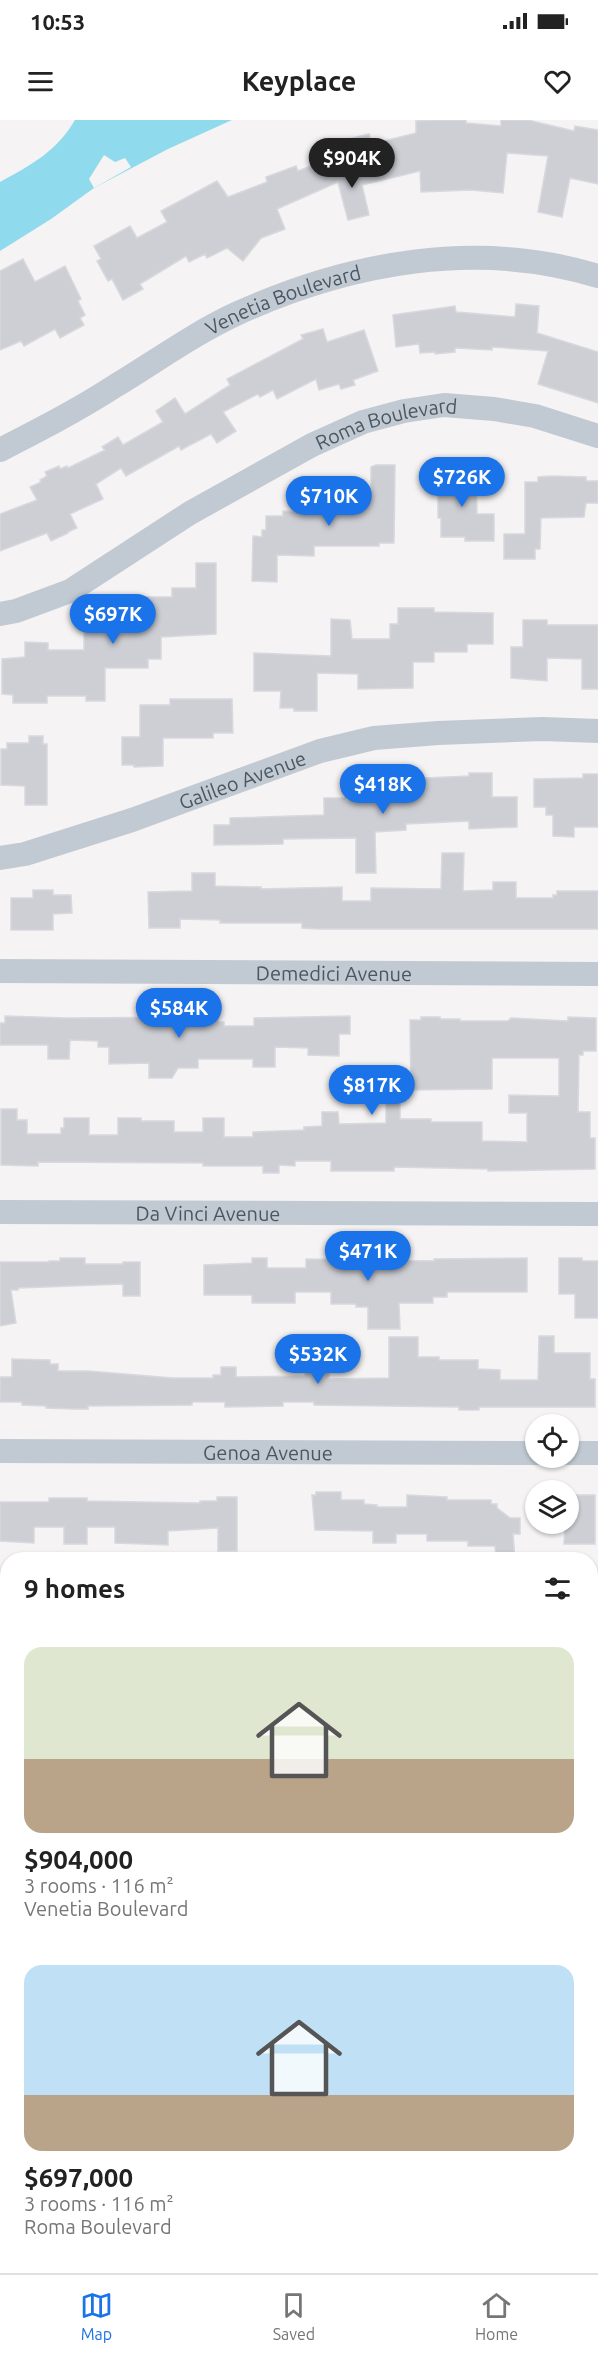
<!DOCTYPE html>
<meta charset="utf-8">
<style>
:root{--surface:#fff;--page:#f6f6f6;--text:#222;--muted:#767676;--line:#e0e0e0;--accent:#1a73e8}
body{margin:0;font-family:Ubuntu,sans-serif;background:var(--page);color:var(--text);height:100vh;display:flex;flex-direction:column;font-size:22px;white-space:nowrap}
*{box-sizing:border-box;margin:0}
p{font-size:20px;color:var(--muted)}
.icon{flex:none;width:33px;height:33px;fill:none;stroke:currentColor;stroke-width:2;stroke-linecap:round;stroke-linejoin:round}
.map{position:relative;flex:1;overflow:hidden}
.panel{position:absolute;left:0px;top:1432px;width:598px;height:722px;display:flex;flex-direction:column;background:var(--surface);border-radius:24px 24px 0 0;box-shadow:0 2px 4px #0004}
.panel>*{flex:none}
.controls{position:absolute;left:525px;top:1294px;display:grid;gap:12px}
.controls a{display:grid;place-items:center;width:54px;height:54px;border-radius:50%;background:var(--surface);box-shadow:0 2px 4px #0004;font-size:30px}
.price{position:absolute;translate:-50% -51px;padding:0 14px;border-radius:21px;background:var(--accent);color:#fff;font-size:20px;line-height:39px;filter:drop-shadow(0 2px 3px #0008)}
.price::after{content:'';position:absolute;left:50%;top:36px;width:18px;height:14px;margin-left:-9px;background:inherit;clip-path:polygon(0 0,100% 0,50% 100%)}
.price.selected{background:#222;color:#fff}
ul{padding:0;list-style:none}
li{display:grid;align-content:center;gap:12px;height:318px;padding:0 24px}
li span{display:grid;place-items:center;height:186px;border-radius:18px;color:#555}
li>.icon{margin-inline-start:auto}
span .icon{width:108px;height:108px;fill:#fffc;stroke-width:1}
li b{font-size:26px}
h2{display:flex;justify-content:space-between;align-items:center;height:72px;padding:0 24px;font-size:26px}
.status{display:flex;justify-content:space-between;align-items:center;height:42px;padding:0 30px;background:var(--surface);direction:ltr}
.status svg{height:16px;fill:currentColor}
header{display:flex;justify-content:space-between;align-items:center;height:78px;padding:0 24px;background:var(--surface);font-size:27px;font-weight:700}
.tabs{display:flex;justify-content:space-around;align-items:center;height:84px;border-top:2px solid var(--line);background:var(--surface);font-size:16px;color:var(--muted)}
.tabs a{display:grid;justify-items:center;gap:3px}
.tabs .selected{color:var(--accent)}
.map>svg:first-child{display:block}
.commercial{fill:#fdf9ef}
.education{fill:#e6e4e5}
.water{fill:#90daee}
.pier{fill:#f5f3f3}
.building{fill:#cdcfd5;stroke:#d7d9de;stroke-width:1.5}
.lines{fill:none;stroke-linecap:round;stroke-linejoin:round}
.minor{stroke:#c1cad2;stroke-width:24}
.labels{text-anchor:middle;dominant-baseline:central;stroke-width:4.5;stroke-linejoin:round;paint-order:stroke}
.street-label{font-size:20px;fill:#4a5661;stroke:#fff}
</style>
<div class="status"><b>10:53</b><svg viewBox="0 0 49 12"><path d="M0 12V9h3v3zM5 12V6h3v6zM10 12V3h3v9zM15 12V0h3v12zM26 1h20v11H26zM47 4h2v5h-2z"/></svg></div>
<header><svg class="icon" aria-label="menu" viewBox="0 0 24 24"><path d="M4 6h16M4 12h16M4 18h16"/></svg>Keyplace<svg class="icon" aria-label="heart" viewBox="0 0 24 24"><path d="M12 20l-8-8c-3-5 5-10 8-4 3-6 11-1 8 4z"/></svg></header>
<div class="map">
<svg width="598" height="2153" viewBox="0 0 598 2153">
<rect width="100%" height="100%" fill="#f5f3f3"/>
<path class="commercial" d="M0,1931L8,1962V2146L52,2147L54,2153H0Z"/>
<path class="education" d="M591,1848H598V2153H330V2147L591,2146Z"/>
<path class="water" d="M75,0H232L168,29L94,68L51,99L0,131V62C31,45 56,32 75,0Z"/>
<path class="pier" d="M104,35L115,42L125,38L131,47L94,68L89,59Z"/>
<g class="building">
<path d="M434,0H466V3L501,6V0H528L574,11L575,6L598,10V64L570,58L562,97L538,92L548,36L507,33L503,73L471,70L421,72L420,51L362,65L369,95L348,100L338,62L277,89L285,109L261,118L243,141L227,128L207,138L205,134L189,142L186,136L140,164L143,169L123,180L112,159L108,161L97,141L101,139L94,126L130,106L137,118L167,102L161,91L217,61L228,77L267,62L266,57L296,46L298,51L332,38L330,28L346,24L345,20L369,14L372,24L416,13V1Z"/>
<path d="M23,139L35,162L65,146L81,179L78,181L85,195L80,198L84,205L60,218L55,209L24,226L21,221L0,230V151Z"/>
<path d="M516,184L539,186L537,213L598,232V283L538,264L548,231L492,227V230L455,228V232L435,234V232L420,233L419,224L396,227L393,195L455,186L456,192L515,197Z"/>
<path d="M323,209L327,222L364,210L378,251L353,260L355,265L341,269L339,264L319,270L316,259L277,279L273,270L260,277L258,274L223,292L236,311L217,323L211,314L181,330L179,326L126,356L121,348L96,364L103,379L70,394L77,408L68,412V413L51,421L47,413L0,431V394L37,380L30,367L41,362L40,360L47,356L45,352L59,346L60,349L67,346L68,348L105,330L102,327L118,317L123,325L163,302L156,291L175,278L185,294L230,265L227,259L303,219L301,215Z"/>
<path d="M376,345H395L394,423H379V426H314V436L277,435V462L252,461L253,416L262,417V410H266V396H283V391L336,393L337,385H341L342,382H345V376H371V347Z"/>
<path d="M438,352H476L477,394H494V421H465V417H441V398H438Z"/>
<path d="M552,356L586,357V361H598V383H586L584,397L541,398L540,429H535V439H504V414H525V362H538V357Z"/>
<path d="M196,443H216V514L161,517V539H148V548H105V581H86V576H47V583H13V575L2,574V539L25,537V522L48,523V530H84V497H107V504H139V477H172V468H196Z"/>
<path d="M398,488H434V492L493,493V524H467V532H434V542H413V568L358,569V554L317,553V591H294V588H280L281,571H254V533L331,536V499L350,500L352,519H390V504H398Z"/>
<path d="M523,500H547V505H598V569H582V539L547,538V561L511,558V527H523Z"/>
<path d="M170,579H232L233,613H213V618H163V646L134,647V645H122V617H140V585H170Z"/>
<path d="M29,616H43V624H47V685H25V666L1,665V629H7V623H29Z"/>
<path d="M469,653H492V677H517V707L469,709V701L406,704V710L375,712L376,753H356V718L283,719V724L214,725V705H230V698L324,695V678H346V681L382,680V660L469,656Z"/>
<path d="M583,654H598V707H574V717L553,716V695H546V687H534V659L583,658Z"/>
<path d="M442,733H464L463,771L493,770V762H516V778H553V775H557V771H598V809H318L302,808V803H220V800L180,799V808H149L148,772L192,771V753H215V766L261,767V769L342,767V781H371V768L441,769Z"/>
<path d="M33,770H53V775H71L72,793L53,794V810H11V778H33Z"/>
<path d="M5,896L66,898L218,897V902H224V906H254V898L350,896V914H339V936L308,935V928L275,927V947H253V939H198V948H178L172,958H149V943L109,944V927H98V921L70,920L69,939H48V925H0V903H5Z"/>
<path d="M421,897H440V899H460V901H508L511,898L568,901V897L596,898V931H583V935H579L578,992H590V1018H595V1049L488,1051V1049L394,1047V1051H331V1041H295V1046L279,1045V1053H263V1046H203V1043L38,1042V1046L1,1045V989H17V1000H27V1014H61V1008H64V998H89V1015H118V998H141V1001H174V1012H203V998H224V1017H253V1012L304,1010V1007L322,1006V992H338L339,1004L386,1003V974H400V999H431V1002H482V1021L527,1022V993H509V975L559,976V938H492V969L411,970L410,900H421Z"/>
<path d="M60,1138H85V1144H123V1142H140V1176H123V1164L18,1168V1170H11L16,1203L0,1206V1142H49V1141H60Z"/>
<path d="M252,1138H267V1148H306V1139L434,1141V1139L527,1138V1172H447V1177H433V1183H399L400,1209H368V1187H356V1184H331V1172H295V1183H252V1175H204V1145L252,1143Z"/>
<path d="M559,1138H582V1141H598V1198H575V1174H559Z"/>
<path d="M539,1216H554V1233H590V1259H595V1287H479V1290H459V1287L314,1285V1282H283V1286L225,1287V1282H192V1285L88,1286V1289H73L46,1288V1286L22,1285V1282H0V1257H12V1239L50,1240V1244H58V1251H88L173,1258H213V1255H221V1247H236V1257L305,1256V1243L329,1242V1259L389,1258V1217H418V1237H439V1240H478V1249L500,1250V1260H538Z"/>
<path d="M316,1372H341V1380H364V1384L377,1385V1387H407V1375L447,1377V1380H491V1384H497V1388L510,1398H520V1414H513L515,1440H496L495,1426H468V1421H427V1414H396V1423H373V1411L315,1410L312,1375H316Z"/>
<path d="M568,1375H595V1424H564L565,1404H568Z"/>
<path d="M217,1377H237V1431H218V1408L168,1411V1425L115,1423V1407H87V1424H64V1407H34V1423L0,1421V1382H49V1378H87V1381L200,1383V1381H217Z"/>
</g>
<g class="lines">
<g class="minor">
<path id="s1" d="M0,330C39,310 78,290 115,266C155,242 193,214 236,194C350,142 477,119 598,156"/>
<path id="s2" d="M0,494L16,491L70,471L190,393L312,325L363,302L404,291L444,285L494,289L535,296L598,316"/>
<path id="s3" d="M0,738L25,734L132,700L320,631L374,618L438,613L543,609L598,611"/>
<path id="s4" d="M0,851L598,854"/>
<path id="s5" d="M0,1092L598,1094"/>
<path id="s6" d="M0,1331L536,1333"/>
<path d="M568,1333H598"/>
<path d="M0,1570H8"/>
<path d="M591,1572H598"/>
<path d="M0,1826H8"/>
<path d="M591,1828H598"/>
<path d="M591,1910L598,1909"/>
<path d="M0,2137L4,2153"/>
<path d="M86,2146L87,2153"/>
<path d="M299,2153V2146"/>
</g>
</g>
<g class="labels">
<g class="street-label">
<text stroke="none"><textPath href="#s1" startOffset="322">Venetia Boulevard</textPath></text>
<text stroke="none"><textPath href="#s2" startOffset="435">Roma Boulevard</textPath></text>
<text stroke="none"><textPath href="#s3" startOffset="255">Galileo Avenue</textPath></text>
<text stroke="none"><textPath href="#s4" startOffset="334">Demedici Avenue</textPath></text>
<text stroke="none"><textPath href="#s5" startOffset="208">Da Vinci Avenue</textPath></text>
<text stroke="none"><textPath href="#s6" startOffset="268">Genoa Avenue</textPath></text>
</g>
</g>
</svg>
<div class="controls">
<a><svg class="icon" aria-label="locate" viewBox="0 0 24 24"><circle cx="12" cy="12" r="6"/><path d="M12 2v4M12 18v4M2 12h4M18 12h4"/></svg></a>
<a><svg class="icon" aria-label="layers" viewBox="0 0 24 24"><path d="M12 4l9 5-9 5-9-5zM3 14l9 5 9-5"/></svg></a>
</div>
<b class="price selected" style="left:352px;top:69px">$904K</b>
<b class="price" style="left:462px;top:388px">$726K</b>
<b class="price" style="left:329px;top:407px">$710K</b>
<b class="price" style="left:113px;top:525px">$697K</b>
<b class="price" style="left:383px;top:695px">$418K</b>
<b class="price" style="left:179px;top:919px">$584K</b>
<b class="price" style="left:372px;top:996px">$817K</b>
<b class="price" style="left:368px;top:1162px">$471K</b>
<b class="price" style="left:318px;top:1265px">$532K</b>
<section class="panel">
<h2>9 homes<svg class="icon" aria-label="filters" viewBox="0 0 24 24"><path d="M4 7h16M4 17h16"/><circle cx="9" cy="7" r="2"/><circle cx="15" cy="17" r="2"/></svg></h2>
<ul>
<li><span style="background:linear-gradient(#dfe7d0 60%,#b9a48a 0)"><svg class="icon" aria-label="home" viewBox="0 0 24 24"><path d="M3 11l9-7 9 7M6 9v11h12V9"/></svg></span><div><b>$904,000</b><p>3 rooms · 116 m²</p><p>Venetia Boulevard</p></div></li>
<li><span style="background:linear-gradient(#bfe0f5 70%,#b9a48a 0)"><svg class="icon" aria-label="home" viewBox="0 0 24 24"><path d="M3 11l9-7 9 7M6 9v11h12V9"/></svg></span><div><b>$697,000</b><p>3 rooms · 116 m²</p><p>Roma Boulevard</p></div></li>
</ul>
</section>
</div>
<nav class="tabs">
<a class="selected"><svg class="icon" aria-label="map" viewBox="0 0 24 24"><path d="M3 6l6-2 6 2 6-2v14l-6 2-6-2-6 2zM9 4v14M15 6v14"/></svg>Map</a>
<a><svg class="icon" aria-label="saved" viewBox="0 0 24 24"><path d="M7 4h10v16l-5-4-5 4z"/></svg>Saved</a>
<a><svg class="icon" aria-label="home" viewBox="0 0 24 24"><path d="M3 11l9-7 9 7M6 9v11h12V9"/></svg>Home</a>
</nav>
